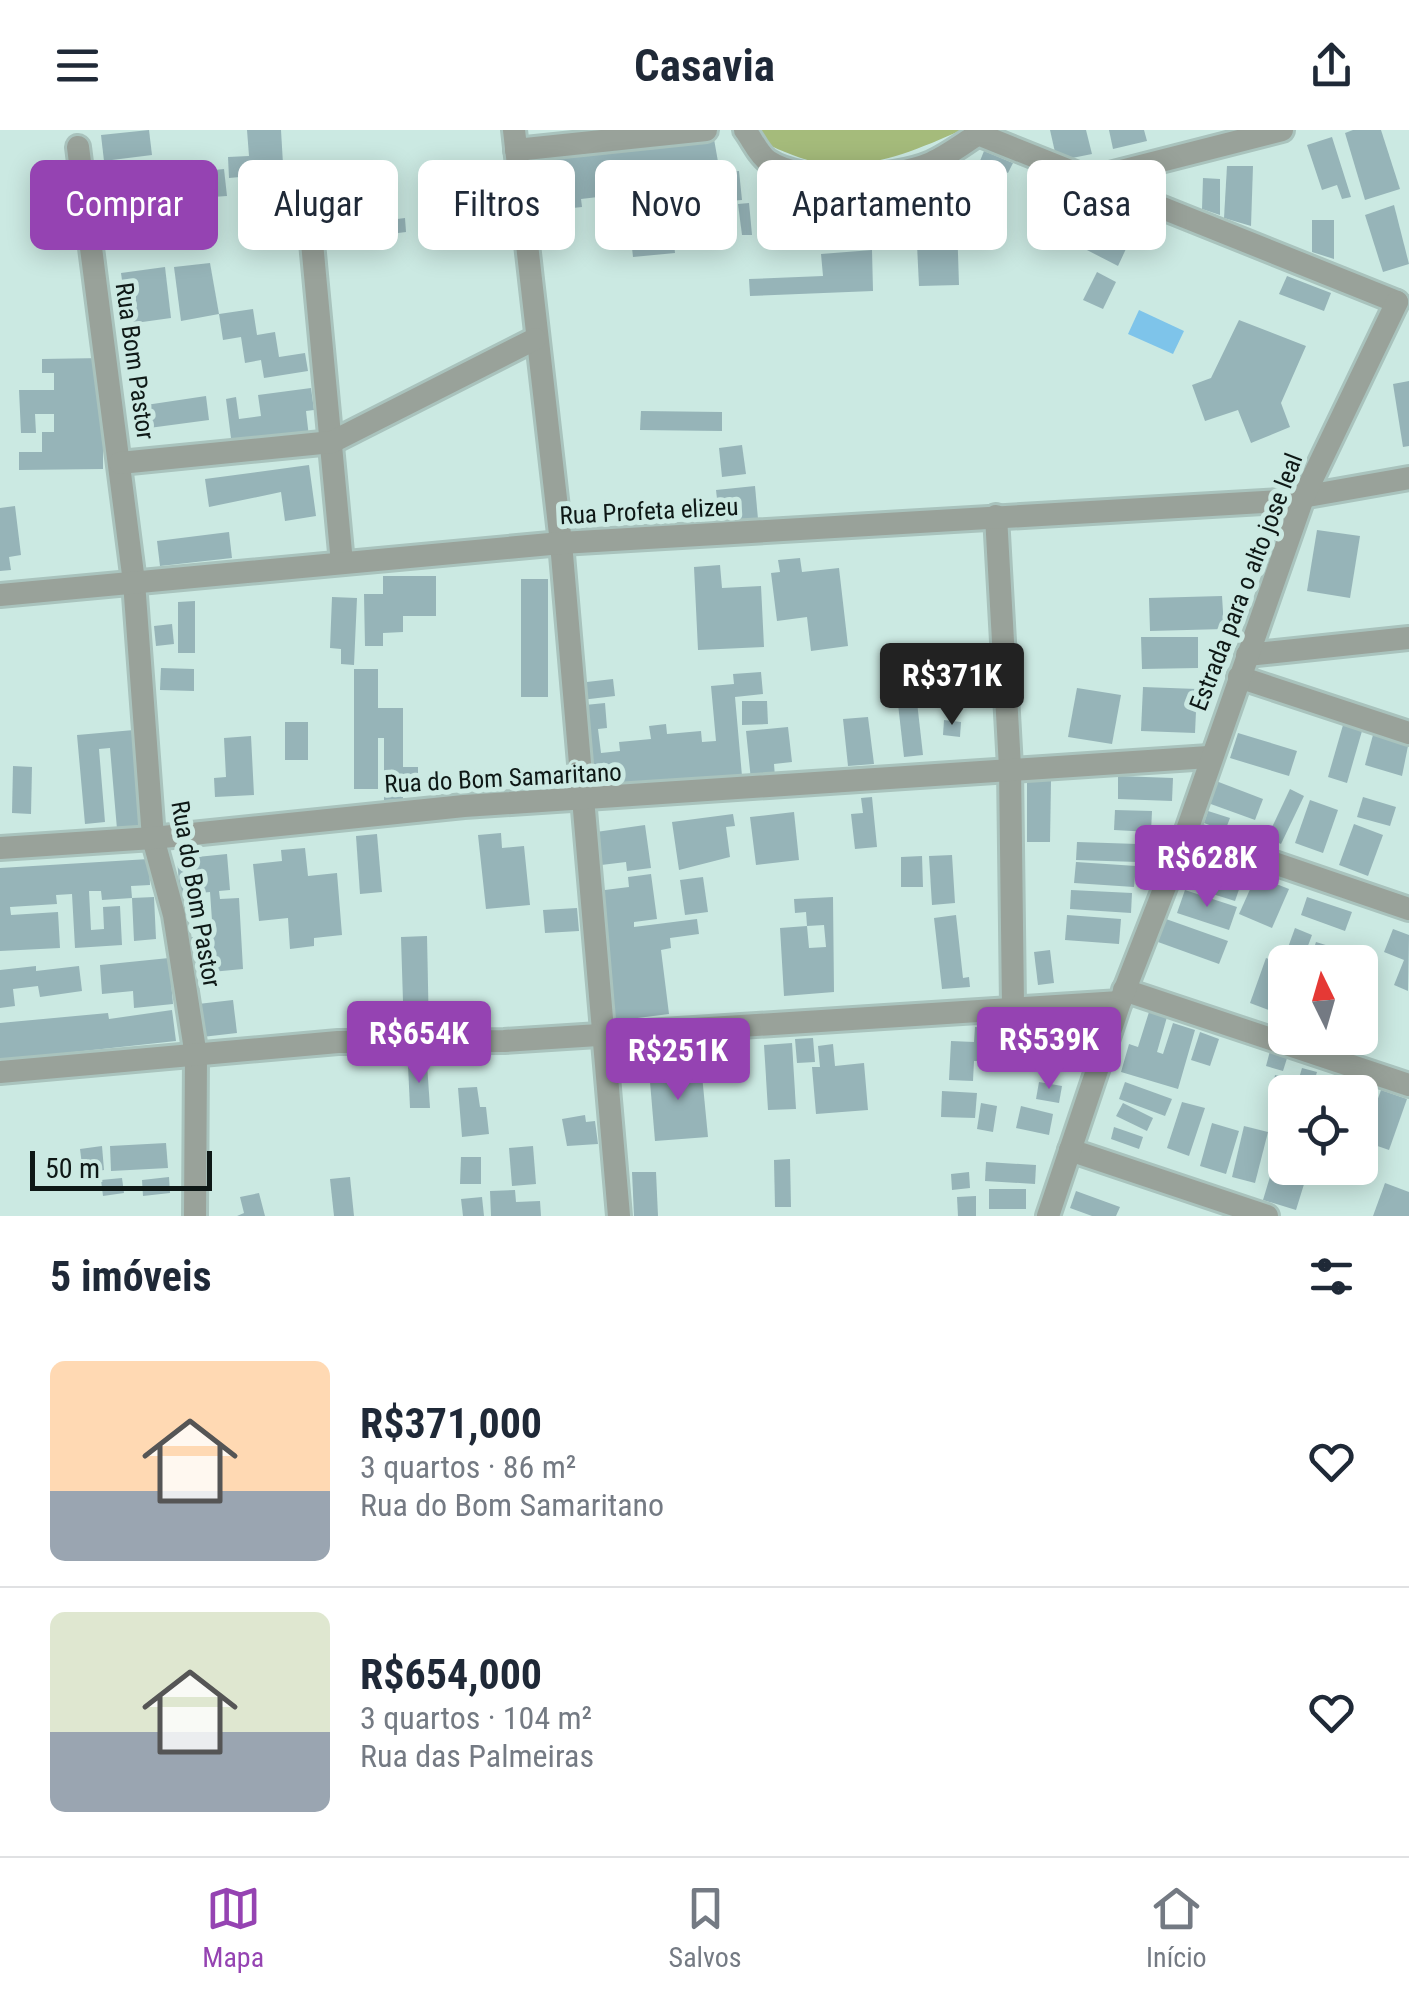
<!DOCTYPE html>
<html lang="pt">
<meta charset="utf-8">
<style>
:root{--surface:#fff;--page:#f2f2f3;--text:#1f2937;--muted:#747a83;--line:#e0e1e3;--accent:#9543b2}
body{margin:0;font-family:"Roboto Condensed",sans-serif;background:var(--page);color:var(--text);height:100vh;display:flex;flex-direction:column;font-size:38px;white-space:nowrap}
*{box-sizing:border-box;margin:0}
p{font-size:32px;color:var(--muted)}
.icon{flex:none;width:55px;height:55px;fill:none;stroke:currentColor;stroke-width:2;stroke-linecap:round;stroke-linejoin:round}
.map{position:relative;height:1086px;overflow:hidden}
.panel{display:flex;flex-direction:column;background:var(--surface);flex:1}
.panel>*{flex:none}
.banner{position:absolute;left:30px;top:30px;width:1350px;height:90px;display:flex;gap:20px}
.needle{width:65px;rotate:355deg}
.buttons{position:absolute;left:1268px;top:815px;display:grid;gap:20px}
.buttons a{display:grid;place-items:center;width:110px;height:110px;border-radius:15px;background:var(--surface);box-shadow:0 5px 25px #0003;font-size:50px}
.scale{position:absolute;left:30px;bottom:25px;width:182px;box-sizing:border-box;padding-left:10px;border:5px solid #0e1816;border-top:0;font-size:28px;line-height:35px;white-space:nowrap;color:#0e1816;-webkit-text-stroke:8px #cbe9e2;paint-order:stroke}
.price{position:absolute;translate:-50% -85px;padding:0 22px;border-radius:10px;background:var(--accent);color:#fff;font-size:32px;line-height:65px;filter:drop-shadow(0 2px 5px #0008)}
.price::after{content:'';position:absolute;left:50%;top:60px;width:30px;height:22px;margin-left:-15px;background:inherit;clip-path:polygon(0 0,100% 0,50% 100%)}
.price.active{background:#222;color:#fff}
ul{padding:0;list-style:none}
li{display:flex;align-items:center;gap:30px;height:250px;padding:0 50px}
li+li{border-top:2px solid var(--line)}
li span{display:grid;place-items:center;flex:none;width:280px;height:200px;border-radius:15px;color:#555}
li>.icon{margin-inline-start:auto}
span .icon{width:120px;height:120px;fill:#fffc;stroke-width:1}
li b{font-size:42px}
h2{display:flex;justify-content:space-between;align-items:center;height:120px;padding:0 50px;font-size:42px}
.tag{padding:0 35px;border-radius:15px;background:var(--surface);box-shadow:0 5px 25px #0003;font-size:35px;line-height:90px}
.tag.active{background:var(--accent);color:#fff}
header{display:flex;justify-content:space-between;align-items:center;height:130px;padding:0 50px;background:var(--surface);font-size:45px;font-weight:700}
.tabs{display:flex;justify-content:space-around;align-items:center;height:140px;border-top:2px solid var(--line);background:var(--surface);font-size:28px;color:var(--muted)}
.tabs a{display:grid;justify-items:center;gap:5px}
.tabs .active{color:var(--accent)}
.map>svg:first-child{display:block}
.forest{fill:#a5bb7b}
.water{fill:#7ec4ea}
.building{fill:#96b4b8}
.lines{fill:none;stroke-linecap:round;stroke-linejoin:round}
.street-casing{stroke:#a9c3bd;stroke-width:28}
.street{stroke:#99a29a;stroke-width:22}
.labels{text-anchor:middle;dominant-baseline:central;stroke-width:10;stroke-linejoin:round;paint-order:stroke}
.street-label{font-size:25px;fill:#0e1816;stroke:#cbe9e2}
</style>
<header><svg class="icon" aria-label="menu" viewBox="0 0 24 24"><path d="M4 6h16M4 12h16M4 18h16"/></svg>Casavia<svg class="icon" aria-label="share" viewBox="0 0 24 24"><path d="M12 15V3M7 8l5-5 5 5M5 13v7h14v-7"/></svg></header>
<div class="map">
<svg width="1409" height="1086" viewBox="0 0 1409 1086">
<rect width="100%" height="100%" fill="#cbe9e2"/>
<path class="forest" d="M755,0H962C902,26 849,50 785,22C771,16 762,13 755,0Z"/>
<path class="water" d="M1139,180L1184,201L1173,224L1128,204Z"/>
<g class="building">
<path d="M149,0L152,25L104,31L101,5Z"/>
<path d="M247,0H281L285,68L241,71L240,47L229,48L228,27L249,26Z"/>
<path d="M1050,0H1086L1092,24L1057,31Z"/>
<path d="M1109,0H1144L1147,11L1113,19Z"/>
<path d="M1353,0H1381L1400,59L1365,70L1345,3Z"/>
<path d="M1332,7L1351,67L1342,69L1337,55L1322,60L1307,15Z"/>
<path d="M714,9L720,43L739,41L742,70L729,71L728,62L670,68L675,123L633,127L627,72L599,75L598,67L581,69L582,77L545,81L540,30Z"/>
<path d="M984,21L1013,33L1008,43L980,31Z"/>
<path d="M1227,36H1253L1251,96L1224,88Z"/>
<path d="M224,39L227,66L198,68L195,42Z"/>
<path d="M1203,48L1220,49V85L1202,79Z"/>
<path d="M393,57L397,89L405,88L406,102L358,108L352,63Z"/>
<path d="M161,59L163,70L150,72L151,82L111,87L109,65Z"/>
<path d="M850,59L851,84L761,89L759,65Z"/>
<path d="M749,73L752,105H742L738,74Z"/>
<path d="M1394,75L1409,134L1383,142L1365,85Z"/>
<path d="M1106,76L1139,91L1118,136L1085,119Z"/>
<path d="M1312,90H1334V129L1312,122Z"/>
<path d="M957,93L959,155L919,156L916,94Z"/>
<path d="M872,120L873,161L750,166L749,149L823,146L821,124Z"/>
<path d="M210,133L219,184L181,191L174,137Z"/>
<path d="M165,137L171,188L128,194L121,143Z"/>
<path d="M1097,142L1116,152L1103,179L1083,170Z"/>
<path d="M1287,146L1331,163L1324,181L1279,164Z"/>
<path d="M253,179L257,205L275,202L279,227L305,223L308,241L264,248L261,230L245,233L241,207L223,210L219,184Z"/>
<path d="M1239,190L1306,216L1281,273L1290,297L1251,313L1238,280L1205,291L1192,255L1211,248Z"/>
<path d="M103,228V339L19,340V322H42V302H54V284H35L36,303H21L19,260H54V243H42V229Z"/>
<path d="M1409,251V316L1403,317L1393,254Z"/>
<path d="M311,258L314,280L306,281L309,307L232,316L226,269L236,267L239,289L261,286L258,265Z"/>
<path d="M206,266L209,290L149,298L146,275Z"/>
<path d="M641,281L722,282V301L640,300Z"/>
<path d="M742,315L746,344L722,347L719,318Z"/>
<path d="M309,335L316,386L285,391L281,362L209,377L205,349Z"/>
<path d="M755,356L759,400L721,404L716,360Z"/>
<path d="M15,376L21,425L9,427L11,440L0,441V378Z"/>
<path d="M1317,400L1360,406L1350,468L1307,461Z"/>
<path d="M229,402L232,428L160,436L157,411Z"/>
<path d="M800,428L802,442L839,438L848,516L811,521L807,487L777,491L771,443L780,442L778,430Z"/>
<path d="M720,435L722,458L761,456L764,517L698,520L694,437Z"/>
<path d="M383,446H436V486H403V502L383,503V516H365L364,464H383Z"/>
<rect x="521" y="449" width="27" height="118"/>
<path d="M1222,466L1224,499L1150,501L1149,468Z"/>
<path d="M332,467L357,468L354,535L341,534V519L330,518Z"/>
<path d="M195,471V523H178V472Z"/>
<path d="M172,494L174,514L156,516L154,496Z"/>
<path d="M1141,507H1198V538L1142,539Z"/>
<path d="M161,538L194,539V561L160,560Z"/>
<path d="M354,539H378V578H403V637H418V655H403V669L384,670V608H378V659H354Z"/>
<path d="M761,542L763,564L735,567L742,646L593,661L585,575L605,573L607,598L598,599L601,623L620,621L619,612L651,609L649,596L666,594L667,604L701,601L702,612L716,611L711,556L734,554L733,544Z"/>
<path d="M613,549L615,566L581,570L578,553Z"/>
<path d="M1143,557L1197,559L1195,603L1141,601Z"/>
<path d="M1077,558L1121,565L1112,614L1068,607Z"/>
<path d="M742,571H767L768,594L742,595Z"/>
<path d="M917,572L923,625L904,627L898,574Z"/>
<path d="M868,587L874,634L848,636L843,589Z"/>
<path d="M944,590L961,592L960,607L943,605Z"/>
<rect x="285" y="592" width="23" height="38"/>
<path d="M1343,595L1362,601L1347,653L1328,647Z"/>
<path d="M788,597L792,632L774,634L775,647L751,650L746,601Z"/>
<path d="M134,600L143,697L117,699L110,618L99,619L105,692L85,694L77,605Z"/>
<path d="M1374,601L1409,611L1402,646L1365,635Z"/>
<path d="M1238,603L1297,621L1289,646L1230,628Z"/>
<path d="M251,606L254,665L215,667L214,648L226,647L224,608Z"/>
<path d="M13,636L32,637L31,684L12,683Z"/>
<path d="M1118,646L1173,648L1172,671L1118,669Z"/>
<path d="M1027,651H1051L1050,712H1027Z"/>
<path d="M1216,651L1263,669L1255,690L1208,673Z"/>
<path d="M1290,659L1304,666L1281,714L1267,708Z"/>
<path d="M872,667L877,717L855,719L851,684L863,683L861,668Z"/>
<path d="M1363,667L1396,677L1390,696L1357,687Z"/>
<path d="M1310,670L1338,680L1323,723L1295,713Z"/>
<path d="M1115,680L1152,681L1151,702L1114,700Z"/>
<path d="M1208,681L1230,688L1225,701L1204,693Z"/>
<path d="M794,682L799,730L756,735L750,687Z"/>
<path d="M733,684L735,696L726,697L730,727L679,740L672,692Z"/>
<path d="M1354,694L1383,705L1368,746L1339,735Z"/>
<path d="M645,695L651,738L627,741L626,732L593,736L589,703Z"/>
<path d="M501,703L502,718L524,716L530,775L486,779L478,705Z"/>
<path d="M377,704L382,762L360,764L356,706Z"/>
<path d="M1077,712L1138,714V732L1076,730Z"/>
<path d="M305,718L308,746L337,743L342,805L314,808V816L290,819L288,788L259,791L253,734L282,731L281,720Z"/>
<path d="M227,724L230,760L219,761L220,769L239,768L243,839L190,844L183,808L213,805L210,762L180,765L177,729Z"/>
<path d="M952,725L955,773L932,775L929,726Z"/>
<path d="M922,726L923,757H901V727Z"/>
<path d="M1197,726L1245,742L1235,771L1187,756Z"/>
<path d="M149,729L150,755L131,756L132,768L154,767L156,809L134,811L132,768L102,770L101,761H89L91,800L104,799L103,777L120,776L122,815L75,818L72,764L56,765L57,774L10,777L11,785L58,782L60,818L0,821V738Z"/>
<path d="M1076,732L1136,736L1134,757L1074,753Z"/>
<path d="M651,744L657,789L634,792V797L697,789L699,804L670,808L671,818L661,820L669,884L614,891L597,761L629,757L628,747Z"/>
<path d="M1256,746L1289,759L1272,798L1239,784Z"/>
<path d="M703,747L708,782L685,785L680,750Z"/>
<path d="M1071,760L1132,763L1131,783L1070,779Z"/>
<path d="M1185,760L1237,777L1229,800L1177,783Z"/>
<path d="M833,767L834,862L784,866L780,798L807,796L809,818L826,817L824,795L807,796L806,782L795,783L794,769Z"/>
<path d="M1307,767L1352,782L1345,801L1301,785Z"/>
<path d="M577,778L579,801L545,803L543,780Z"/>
<path d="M956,785L963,848L969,847L970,857L942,859L934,788Z"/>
<path d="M1067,785L1121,789L1119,814L1065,810Z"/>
<path d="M1166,789L1228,811L1219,834L1158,812Z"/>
<path d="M1295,798L1312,805L1303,829L1286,823Z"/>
<path d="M1393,799L1409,805L1408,861L1394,855L1404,830L1384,822Z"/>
<path d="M427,806L429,903L404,904L401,807Z"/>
<path d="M1316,812L1345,821L1341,832L1310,830Z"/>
<path d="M1050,820L1054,853L1038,855L1034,822Z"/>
<path d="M169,828L173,874L134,878L133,861L102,864L100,835Z"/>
<path d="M1266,828L1285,835V886L1250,873Z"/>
<path d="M36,836V841L79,836L82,861L40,867L38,856L13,859L15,876L0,878V840Z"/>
<path d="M233,870L237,903L202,907L198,874Z"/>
<path d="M172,880L176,911L0,930V893L108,883L109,889Z"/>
<path d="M1149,882L1167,887L1157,922L1163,924L1173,893L1195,900L1178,959L1121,942L1129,914L1138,917Z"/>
<path d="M1069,887H1080L1082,917H1071Z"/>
<rect x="1016" y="892" width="25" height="35"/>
<path d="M975,897L996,898L995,931H974L973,951L949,950L951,911L974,912Z"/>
<path d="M1200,902L1219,909L1210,936L1191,930Z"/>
<path d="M813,908L815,932L797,933L795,909Z"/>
<path d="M792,913L796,979L768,980L764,915Z"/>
<path d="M833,914L835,936L864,933L868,980L816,984L812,937H820L818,916Z"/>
<path d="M1270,921L1288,925L1283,941L1266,936Z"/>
<path d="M427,934L430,978H410L408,935Z"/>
<path d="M701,935L708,1007L655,1011L649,940Z"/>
<path d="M1302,938L1317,942L1311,962H1295Z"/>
<path d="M1275,945L1295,950L1292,962H1285V979L1268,975Z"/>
<path d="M1319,945L1337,952L1334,962H1314Z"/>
<path d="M1340,947L1374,957L1361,1000L1360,962H1335Z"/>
<path d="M1039,952L1062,956L1059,973L1036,969Z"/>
<path d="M1125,952L1172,969L1165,986L1119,969Z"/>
<path d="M477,957L480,977H486L489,1004L462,1007L458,958Z"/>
<path d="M1381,960L1407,969L1389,1020L1363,1011Z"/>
<path d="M942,961L977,963L975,988L941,987Z"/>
<path d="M1182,972L1205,978L1189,1026L1167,1018Z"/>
<path d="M981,973L997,976L993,1002L977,999Z"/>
<path d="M1123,973L1153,988L1147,1001L1116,986Z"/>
<path d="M1021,976L1053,984L1049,1005L1016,998Z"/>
<path d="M585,985L586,992L595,991L598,1014L567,1016L562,989Z"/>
<path d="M1212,993L1239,1001L1226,1044L1200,1036Z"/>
<path d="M1244,996L1268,1002L1255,1053L1232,1047Z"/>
<path d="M1114,997L1143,1007L1139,1019L1111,1009Z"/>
<path d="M1284,1000L1285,1038H1309L1296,1080L1263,1070Z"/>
<path d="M166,1013L168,1038L111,1041L110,1016Z"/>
<path d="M102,1016L104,1040L83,1043L80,1019Z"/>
<path d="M533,1016L536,1054L512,1056L509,1018Z"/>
<path d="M461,1027H481V1054H460Z"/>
<path d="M790,1029L791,1077H775L774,1030Z"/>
<path d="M986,1032L1036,1035L1035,1054L985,1051Z"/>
<path d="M632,1042H656L658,1086H634Z"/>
<path d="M969,1042L970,1058L952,1060L951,1044Z"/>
<path d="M169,1047L170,1063L143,1066L142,1050Z"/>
<path d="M350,1047L354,1086H334L330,1049Z"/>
<path d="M122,1048L124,1063L103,1066L101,1050Z"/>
<path d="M1385,1053L1409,1062V1086H1373Z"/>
<rect x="989" y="1059" width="37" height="20"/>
<path d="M515,1060L516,1072L540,1071L541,1086H491L490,1061Z"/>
<path d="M1076,1061L1120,1077L1116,1086H1092L1070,1078Z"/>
<path d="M259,1063L265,1086H237L244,1083L240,1067Z"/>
<path d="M976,1066V1086H958L957,1067Z"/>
<path d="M482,1067L484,1086H463L461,1069Z"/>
</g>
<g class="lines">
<defs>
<g id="street">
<path d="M514,0L561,413L619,1086"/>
<path d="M745,0C752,9 759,25 768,31C803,55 894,49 931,33C947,26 963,14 978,4"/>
<path d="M978,4L1397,172"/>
<path d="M78,17L134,452L153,708L174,785L196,926L195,1086"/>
<path d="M516,20L706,0"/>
<path d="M1086,50L1282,0"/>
<path d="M311,102L342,433"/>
<path d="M120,333L332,312L535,209"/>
<path d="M996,386L1010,637L1013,876"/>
<path d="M0,465L561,413L1279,371L1409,348"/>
<path d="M1247,525L1409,508"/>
<path d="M1239,547L1409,603"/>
<path d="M1186,703L1409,779"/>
<path d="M0,718L153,708L464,676L1209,627"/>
<path d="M1124,860L1409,955"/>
<path d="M0,942L338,912L504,911L1120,872"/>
<path d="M1070,1020L1267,1086"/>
<path d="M1048,1086L1120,872L1186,703L1303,368L1397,172"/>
</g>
</defs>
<use href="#street" class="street-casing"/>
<use href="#street" class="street"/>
</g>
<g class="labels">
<g class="street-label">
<text transform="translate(135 231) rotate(82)">Rua Bom Pastor</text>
<text transform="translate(649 381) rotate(-3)">Rua Profeta elizeu</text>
<text transform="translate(1246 452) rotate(-69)">Estrada para o alto jose leal</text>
<text transform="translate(503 648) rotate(-3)">Rua do Bom Samaritano</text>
<text transform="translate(196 764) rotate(80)">Rua do Bom Pastor</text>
</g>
</g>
</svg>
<div class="buttons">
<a><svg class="needle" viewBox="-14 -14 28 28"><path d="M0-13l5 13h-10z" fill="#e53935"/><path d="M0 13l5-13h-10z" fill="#747a83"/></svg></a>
<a><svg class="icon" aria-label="locate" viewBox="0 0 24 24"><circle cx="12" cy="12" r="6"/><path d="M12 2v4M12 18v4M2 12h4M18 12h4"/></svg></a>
</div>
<div class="scale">50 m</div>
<b class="price active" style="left:952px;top:598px">R$371K</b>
<b class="price" style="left:1207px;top:780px">R$628K</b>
<b class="price" style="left:419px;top:956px">R$654K</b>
<b class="price" style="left:1049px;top:962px">R$539K</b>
<b class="price" style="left:678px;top:973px">R$251K</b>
<div class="banner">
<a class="tag active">Comprar</a>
<a class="tag">Alugar</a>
<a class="tag">Filtros</a>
<a class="tag">Novo</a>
<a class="tag">Apartamento</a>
<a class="tag">Casa</a>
</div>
</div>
<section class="panel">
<h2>5 imóveis<svg class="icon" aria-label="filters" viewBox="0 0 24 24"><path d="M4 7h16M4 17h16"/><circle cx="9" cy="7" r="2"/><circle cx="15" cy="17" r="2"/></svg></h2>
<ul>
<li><span style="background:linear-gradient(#ffd9b3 65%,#9aa5b1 0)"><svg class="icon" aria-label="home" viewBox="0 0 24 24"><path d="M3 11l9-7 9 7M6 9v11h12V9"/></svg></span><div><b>R$371,000</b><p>3 quartos · 86 m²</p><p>Rua do Bom Samaritano</p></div><svg class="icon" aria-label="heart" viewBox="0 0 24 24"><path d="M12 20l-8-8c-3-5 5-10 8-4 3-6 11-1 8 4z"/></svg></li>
<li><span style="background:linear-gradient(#dfe7d0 60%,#9aa5b1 0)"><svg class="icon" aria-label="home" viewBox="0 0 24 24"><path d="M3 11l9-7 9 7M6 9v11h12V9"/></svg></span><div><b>R$654,000</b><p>3 quartos · 104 m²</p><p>Rua das Palmeiras</p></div><svg class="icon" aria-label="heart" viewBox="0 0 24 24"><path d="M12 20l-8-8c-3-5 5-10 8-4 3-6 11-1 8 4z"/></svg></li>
</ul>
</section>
<nav class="tabs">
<a class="active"><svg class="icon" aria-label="map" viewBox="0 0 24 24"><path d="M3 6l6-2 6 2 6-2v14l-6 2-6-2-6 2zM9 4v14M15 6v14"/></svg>Mapa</a>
<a><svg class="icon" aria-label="saved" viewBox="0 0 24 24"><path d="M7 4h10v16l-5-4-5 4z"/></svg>Salvos</a>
<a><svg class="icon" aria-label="home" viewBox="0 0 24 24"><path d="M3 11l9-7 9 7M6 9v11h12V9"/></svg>Início</a>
</nav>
